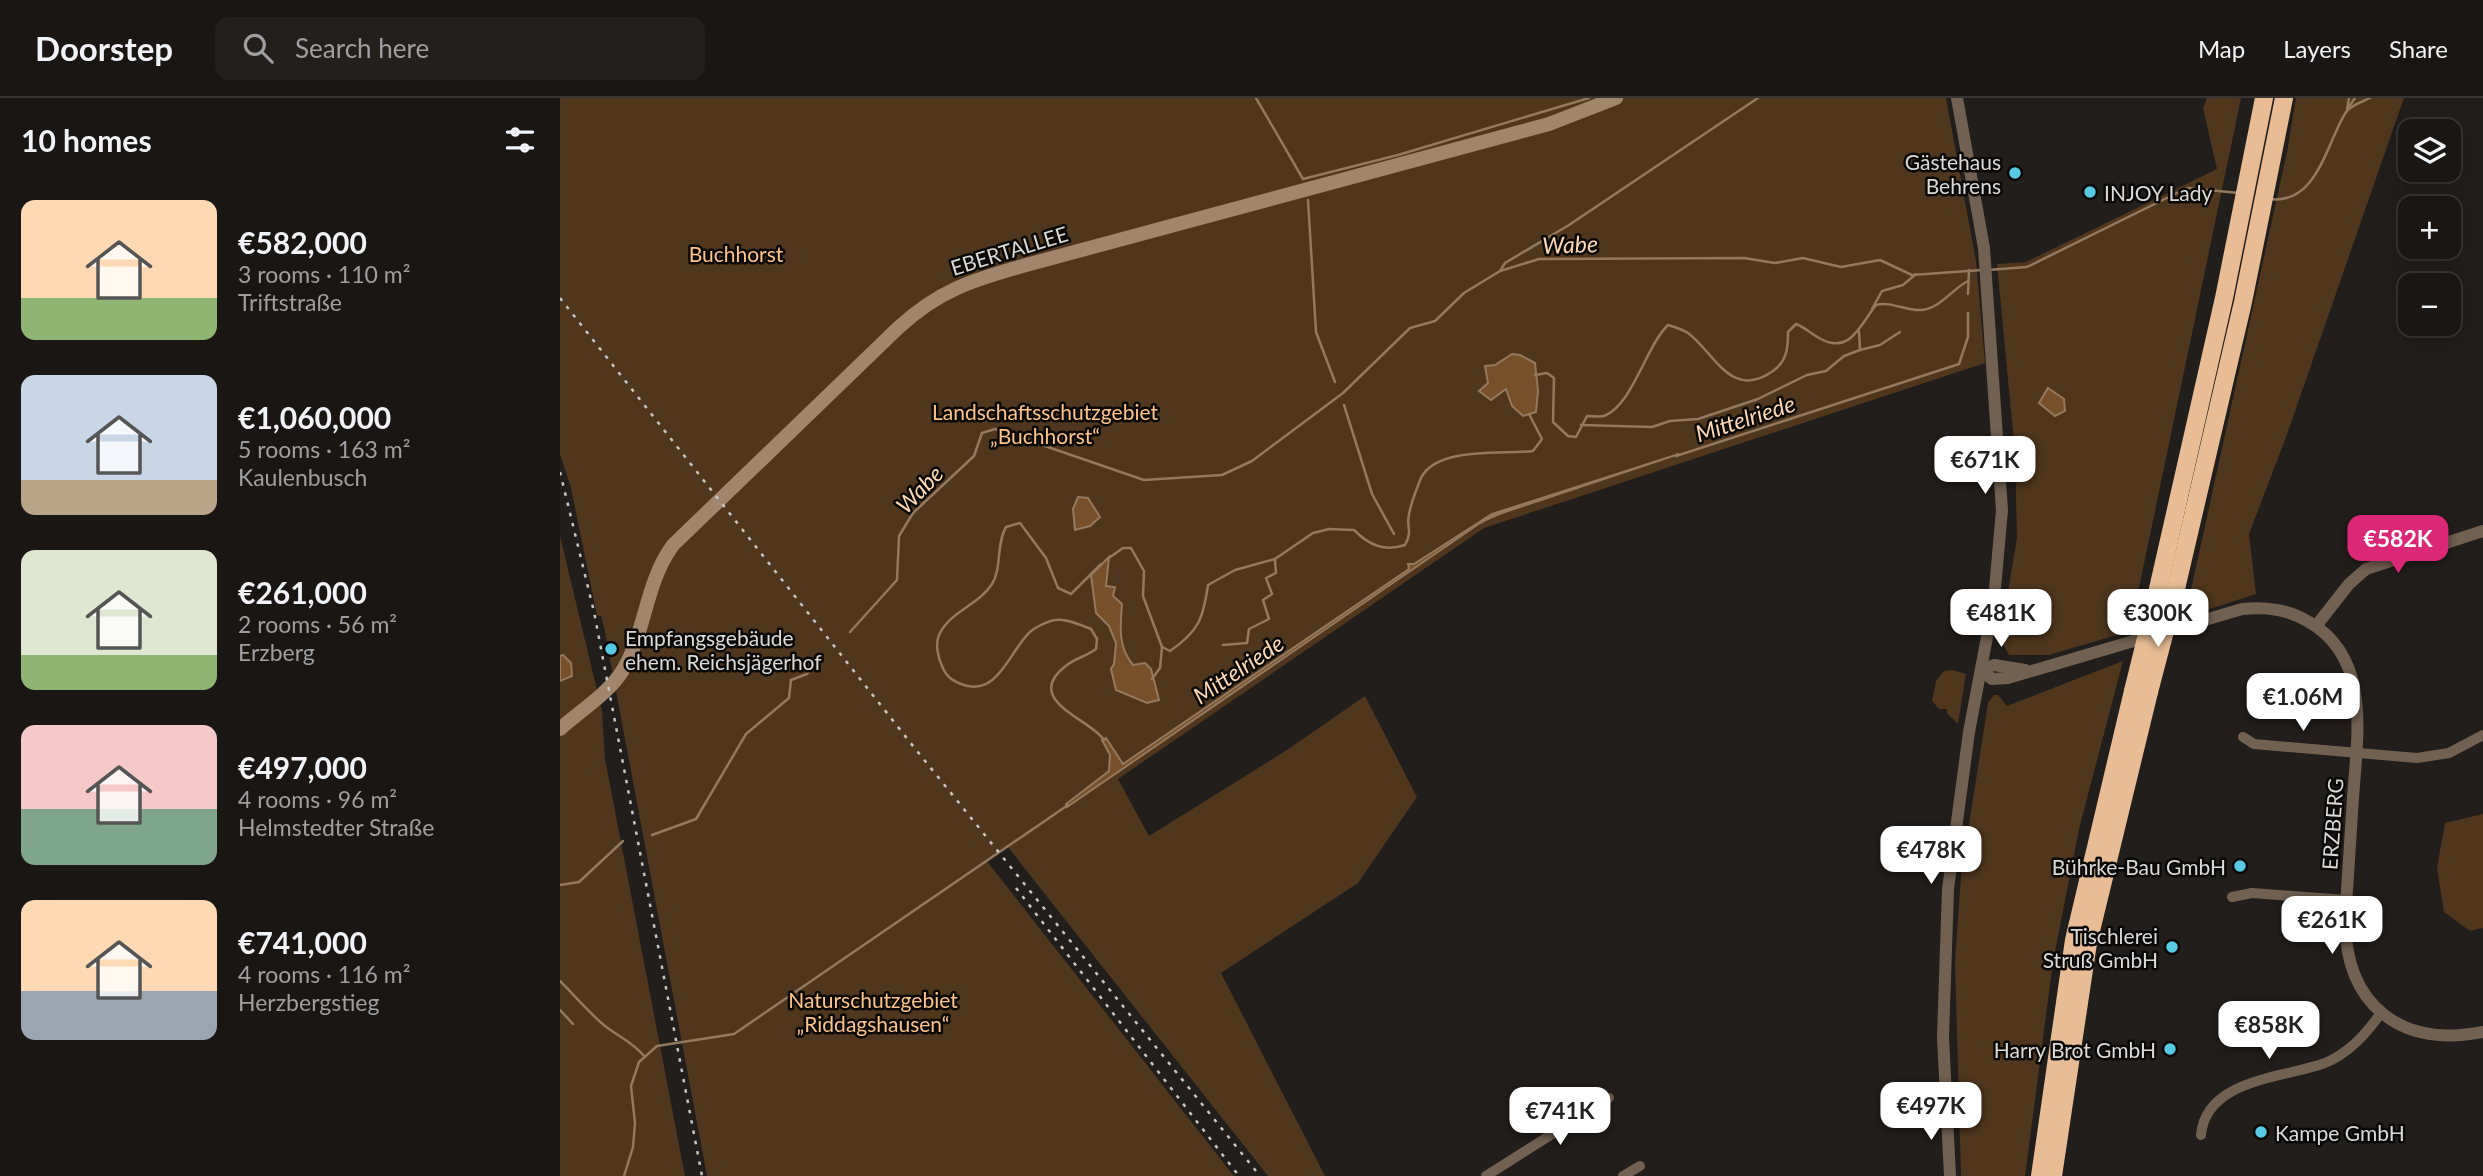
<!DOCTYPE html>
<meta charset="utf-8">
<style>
:root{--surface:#1a1614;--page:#231f1d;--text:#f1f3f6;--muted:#9f9fa0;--line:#383534;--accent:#db2777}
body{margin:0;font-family:Lato,sans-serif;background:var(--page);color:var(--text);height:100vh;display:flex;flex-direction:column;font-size:26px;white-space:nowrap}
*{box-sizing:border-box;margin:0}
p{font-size:23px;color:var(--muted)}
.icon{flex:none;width:38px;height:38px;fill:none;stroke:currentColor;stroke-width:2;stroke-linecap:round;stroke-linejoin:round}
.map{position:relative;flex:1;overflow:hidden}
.sheet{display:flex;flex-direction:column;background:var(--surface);width:560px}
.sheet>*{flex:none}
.controls{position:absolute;left:1838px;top:21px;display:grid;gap:14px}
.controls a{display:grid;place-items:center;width:63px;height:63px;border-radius:14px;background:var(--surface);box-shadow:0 4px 18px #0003,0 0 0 2px var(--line);font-size:35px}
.price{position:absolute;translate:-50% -60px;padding:0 16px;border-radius:14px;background:#fff;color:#222;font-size:23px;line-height:46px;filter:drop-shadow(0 2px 4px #0008)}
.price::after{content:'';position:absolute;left:50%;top:42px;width:21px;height:16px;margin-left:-10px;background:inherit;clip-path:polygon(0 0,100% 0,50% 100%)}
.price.on{background:var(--accent);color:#fff}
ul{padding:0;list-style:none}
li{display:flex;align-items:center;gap:21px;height:175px;padding:0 21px}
li span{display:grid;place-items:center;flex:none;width:196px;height:140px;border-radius:14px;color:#555}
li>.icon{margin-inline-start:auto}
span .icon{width:84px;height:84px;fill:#fffc;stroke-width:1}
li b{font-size:30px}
h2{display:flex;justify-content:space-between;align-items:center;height:84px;padding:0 21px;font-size:30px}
header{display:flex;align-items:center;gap:42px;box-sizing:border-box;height:98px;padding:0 35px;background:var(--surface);border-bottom:2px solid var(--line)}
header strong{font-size:33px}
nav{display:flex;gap:38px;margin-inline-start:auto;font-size:24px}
.search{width:490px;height:63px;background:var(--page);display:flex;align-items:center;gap:18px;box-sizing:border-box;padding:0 24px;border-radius:14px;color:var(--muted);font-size:26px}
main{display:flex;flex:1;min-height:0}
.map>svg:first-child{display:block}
.green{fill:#50361d}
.water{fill:#75502b;stroke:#94795f;stroke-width:2}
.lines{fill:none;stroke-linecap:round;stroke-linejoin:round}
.stream{stroke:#94795f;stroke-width:2.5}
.minor{stroke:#726151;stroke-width:10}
.tertiary{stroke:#726151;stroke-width:12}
.secondary{stroke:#a1866d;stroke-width:14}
.motorway{stroke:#e8bd96;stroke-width:18}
.rail{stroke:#c9c7c4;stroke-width:2.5;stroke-dasharray:3.5 7;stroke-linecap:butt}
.motorway-bridge{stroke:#e8bd96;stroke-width:18}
.poi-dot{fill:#57c9e2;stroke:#0a0907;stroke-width:2.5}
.labels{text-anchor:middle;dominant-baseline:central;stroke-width:5;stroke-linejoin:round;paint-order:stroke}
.poi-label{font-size:21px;fill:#dcdad7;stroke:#0a0907;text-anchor:end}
.street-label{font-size:21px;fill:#dcdad7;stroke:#0a0907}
.park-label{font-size:21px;fill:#ffc288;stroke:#0a0907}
.water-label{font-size:23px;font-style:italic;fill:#fed8b6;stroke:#0a0907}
</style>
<header>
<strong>Doorstep</strong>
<div class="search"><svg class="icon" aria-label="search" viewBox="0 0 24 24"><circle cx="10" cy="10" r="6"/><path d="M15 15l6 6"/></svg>Search here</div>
<nav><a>Map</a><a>Layers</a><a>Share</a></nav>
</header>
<main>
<section class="sheet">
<h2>10 homes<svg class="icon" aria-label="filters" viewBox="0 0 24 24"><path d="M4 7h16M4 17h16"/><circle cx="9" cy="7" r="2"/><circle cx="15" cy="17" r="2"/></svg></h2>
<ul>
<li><span style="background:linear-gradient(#ffd9b3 70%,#8fb573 0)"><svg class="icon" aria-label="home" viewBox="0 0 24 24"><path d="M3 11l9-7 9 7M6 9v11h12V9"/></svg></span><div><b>€582,000</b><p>3 rooms · 110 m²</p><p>Triftstraße</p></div></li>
<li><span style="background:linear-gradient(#c9d6e8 75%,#b9a48a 0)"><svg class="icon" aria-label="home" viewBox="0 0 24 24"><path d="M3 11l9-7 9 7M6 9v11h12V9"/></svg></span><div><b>€1,060,000</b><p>5 rooms · 163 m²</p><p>Kaulenbusch</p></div></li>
<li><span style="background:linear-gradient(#dfe7d0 75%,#8fb573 0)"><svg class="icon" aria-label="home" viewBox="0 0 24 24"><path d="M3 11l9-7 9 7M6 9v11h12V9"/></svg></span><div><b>€261,000</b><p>2 rooms · 56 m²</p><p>Erzberg</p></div></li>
<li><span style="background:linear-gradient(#f6c9c9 60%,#7fa58c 0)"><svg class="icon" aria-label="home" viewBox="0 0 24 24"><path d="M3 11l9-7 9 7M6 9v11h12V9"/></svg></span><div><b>€497,000</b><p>4 rooms · 96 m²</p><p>Helmstedter Straße</p></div></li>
<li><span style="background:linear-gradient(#ffd9b3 65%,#9aa5b1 0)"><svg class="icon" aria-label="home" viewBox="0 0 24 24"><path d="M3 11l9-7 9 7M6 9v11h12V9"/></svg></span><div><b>€741,000</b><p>4 rooms · 116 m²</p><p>Herzbergstieg</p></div></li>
</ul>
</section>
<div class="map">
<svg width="1923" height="1078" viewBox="0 0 1923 1078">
<rect width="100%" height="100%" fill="#221e1b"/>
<g class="green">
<path d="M0,0H1386L1416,163L1425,265L924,430L558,681L589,738L727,652L805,598L857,699L798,785L661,875L765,1078H708L447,748L426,762L674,1078H147L44,529L41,518H37L11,390L0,356Z"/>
<path d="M1647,0H1681L1570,533L1489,557H1449L1440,541L1457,440L1455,355L1437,166L1466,164L1657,71L1643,10Z"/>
<path d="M1736,0H1844L1725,342L1689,436L1696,496L1625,519L1727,54Z"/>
<path d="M0,438L42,613L45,661L125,1078H0Z"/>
<path d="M1563,563L1519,731L1493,864L1465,1078H1401L1395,864L1401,778L1428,605L1434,597H1438L1447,608Z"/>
<path d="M1392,572L1406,576L1398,626L1387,615V611H1379L1372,603L1376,583L1384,573Z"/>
<path d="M1923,716V830L1910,833L1884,814L1877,770L1885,725Z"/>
</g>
<g class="water">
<path d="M952,256L960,257L975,265L978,293L976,314L963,318L952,308L946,291L931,302L919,293L928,285L925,268L935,267Z"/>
<path d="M1488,290L1504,301L1505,313L1495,318L1479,305Z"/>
<path d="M1119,356L933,418L920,425L507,709L506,706L549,673L550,657L542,642L546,640L563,666L849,471L848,466H854L932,416Z"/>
<path d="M518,399L528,400L540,419L530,428L515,432L513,411Z"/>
<path d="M549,459L546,488L555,489L553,498L562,506C560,529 558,549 573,567L585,565L591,571L599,602L587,605L556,592L551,571L554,566L556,545L549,528L536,515L531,477Z"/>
<path d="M3,557L11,565L12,578L0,583V558Z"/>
</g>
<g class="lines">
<g class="stream">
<path d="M696,0L743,81L838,57L1029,0"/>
<path d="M1788,10L1795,0"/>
<path d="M1787,11L1789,0"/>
<path d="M1710,101C1758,107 1767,43 1786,14C1791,7 1802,4 1810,0"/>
<path d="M748,102L756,234L775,284"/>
<path d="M1428,172L1467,169L1627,90L1679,95"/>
<path d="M940,173L945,165L1009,127L1198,0"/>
<path d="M1408,196L1409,172"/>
<path d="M1312,211L1322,193L1343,187L1356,176"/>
<path d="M1300,252L1320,247L1340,234"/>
<path d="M975,277L987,275L994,280L993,324L1008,338L1016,339L1027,318C1032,318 1040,319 1044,318C1072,308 1086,248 1108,227C1115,229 1122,231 1128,235C1154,254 1171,303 1213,273C1227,263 1228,250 1228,234L1236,226C1246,230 1250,235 1259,240C1290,258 1300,227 1316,207C1332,203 1345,213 1361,212C1380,211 1392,191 1408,183"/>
<path d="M784,307L812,396L834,436"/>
<path d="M1021,327L1092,329L1110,323L1138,321L1198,301L1247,277L1266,273L1284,258L1300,252L1299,233"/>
<path d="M1116,358L1399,266L1408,239V215"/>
<path d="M927,421L943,414"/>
<path d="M546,462L563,450H571L584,473L583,498L602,549L600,570L592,581"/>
<path d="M541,466L511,496L498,490L486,460L460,425L446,429C436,446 442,470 432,486C419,507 390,513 379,537C375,546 378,559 382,568C386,578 391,582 401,586C438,601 450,551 471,533C476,529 488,523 495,522C505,520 521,527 531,531L537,541L536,551C527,558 516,560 507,567C460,602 531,621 544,642"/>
<path d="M290,534L337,482L339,438L353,415L414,358L422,335L435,331L584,382L662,377L692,363L783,295L850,230L875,223L904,195L940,173L979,161L1184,160L1215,165L1243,160L1281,169L1320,162L1352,177L1422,172"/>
<path d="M663,547L687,545L689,531L709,521L703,502L712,496L706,480L716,475L715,462"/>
<path d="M602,549L610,553C639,533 643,521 648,487L675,472L715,461L753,435L769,431L794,432C809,447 824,454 845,447C853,432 846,430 849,416C851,406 855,395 859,385C870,347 942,357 973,353L982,341L969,316"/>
<path d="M92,737L136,721L186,636L229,600L231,582L247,576L256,566"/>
<path d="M0,787L19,784L63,743"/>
<path d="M0,883C15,898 28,914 45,928C59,939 73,944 85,959"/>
<path d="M0,912L13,926"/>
<path d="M64,1078L73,1049L75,1025L71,988L79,964L97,948L174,936L508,707"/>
</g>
<g class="minor">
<path d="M1683,639L1694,646L1857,660L1889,655L1923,637"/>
<path d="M1672,799L1692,795L1787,802"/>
<path d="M1641,1037C1646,981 1724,980 1765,965C1789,955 1806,936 1821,915"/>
<path d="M926,1078L1049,1000"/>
<path d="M1063,1078L1080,1068"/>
</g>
<g class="tertiary">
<path d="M1756,528L1789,486L1806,471L1923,433"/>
<path d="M1421,572L1432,581L1448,580L1682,511C1706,509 1728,511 1749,524C1812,560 1797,639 1793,700C1790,741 1788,782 1785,823C1786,908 1841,950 1923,934"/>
<path d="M1421,572L1434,567L1465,572"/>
<path d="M1390,1078L1383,939L1388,791L1409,634L1434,502L1442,412L1424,150L1397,0"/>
</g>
<path class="secondary" d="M0,631C20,613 49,595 63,572C86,533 85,485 113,447L338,230C379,192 413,182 466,167L989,26L1056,0"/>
<g class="motorway">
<path d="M1615,495L1683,204L1724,0"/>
<path d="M1595,504L1664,200L1704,0"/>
<path d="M1480,1078L1514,842L1573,593"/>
<path d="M1493,1078L1528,845L1589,594"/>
</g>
<g class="rail">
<path d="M0,200L349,643L700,1078"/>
<path d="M0,374L34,514L142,1078"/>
<path d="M456,790L679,1078"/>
</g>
<g class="motorway-bridge">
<path d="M1573,593L1595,504"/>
<path d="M1589,594L1615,495"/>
</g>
</g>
<g class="poi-dot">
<circle cx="1455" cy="75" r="7"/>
<circle cx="1530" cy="94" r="7"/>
<circle cx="51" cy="551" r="7"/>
<circle cx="1680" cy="768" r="7"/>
<circle cx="1612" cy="849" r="7"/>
<circle cx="1610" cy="951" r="7"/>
<circle cx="1701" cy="1034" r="7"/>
</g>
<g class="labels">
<g class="poi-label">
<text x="1441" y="63">Gästehaus<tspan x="1441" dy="24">Behrens</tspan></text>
<text x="1544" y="94" text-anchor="start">INJOY Lady</text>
<text x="65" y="539" text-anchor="start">Empfangsgebäude<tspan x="65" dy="24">ehem. Reichsjägerhof</tspan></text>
<text x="1666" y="768">Bührke-Bau GmbH</text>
<text x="1598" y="837">Tischlerei<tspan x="1598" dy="24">Struß GmbH</tspan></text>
<text x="1596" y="951">Harry Brot GmbH</text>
<text x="1715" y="1034" text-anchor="start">Kampe GmbH</text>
</g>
<g class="street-label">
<text transform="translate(449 152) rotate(-17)">EBERTALLEE</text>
<text transform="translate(1772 726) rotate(-86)">ERZBERG</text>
</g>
<g class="park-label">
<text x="176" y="155">Buchhorst</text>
<text x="485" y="313">Landschaftsschutzgebiet<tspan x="485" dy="24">„Buchhorst“</tspan></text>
<text x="313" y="901">Naturschutzgebiet<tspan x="313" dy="24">„Riddagshausen“</tspan></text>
</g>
<g class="water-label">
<text transform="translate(1010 146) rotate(-2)">Wabe</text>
<text transform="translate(1185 320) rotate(-18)">Mittelriede</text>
<text transform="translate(359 391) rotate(-46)">Wabe</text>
<text transform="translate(678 571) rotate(-34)">Mittelriede</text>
</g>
</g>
</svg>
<div class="controls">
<a><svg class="icon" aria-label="layers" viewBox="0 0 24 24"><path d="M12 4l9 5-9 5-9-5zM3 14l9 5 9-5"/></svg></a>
<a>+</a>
<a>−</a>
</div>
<b class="price" style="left:1425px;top:398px">€671K</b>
<b class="price on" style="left:1838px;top:477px">€582K</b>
<b class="price" style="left:1441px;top:551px">€481K</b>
<b class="price" style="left:1598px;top:551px">€300K</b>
<b class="price" style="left:1743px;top:635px">€1.06M</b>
<b class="price" style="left:1371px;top:788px">€478K</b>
<b class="price" style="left:1772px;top:858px">€261K</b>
<b class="price" style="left:1709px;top:963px">€858K</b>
<b class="price" style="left:1371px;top:1044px">€497K</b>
<b class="price" style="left:1000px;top:1049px">€741K</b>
</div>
</main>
